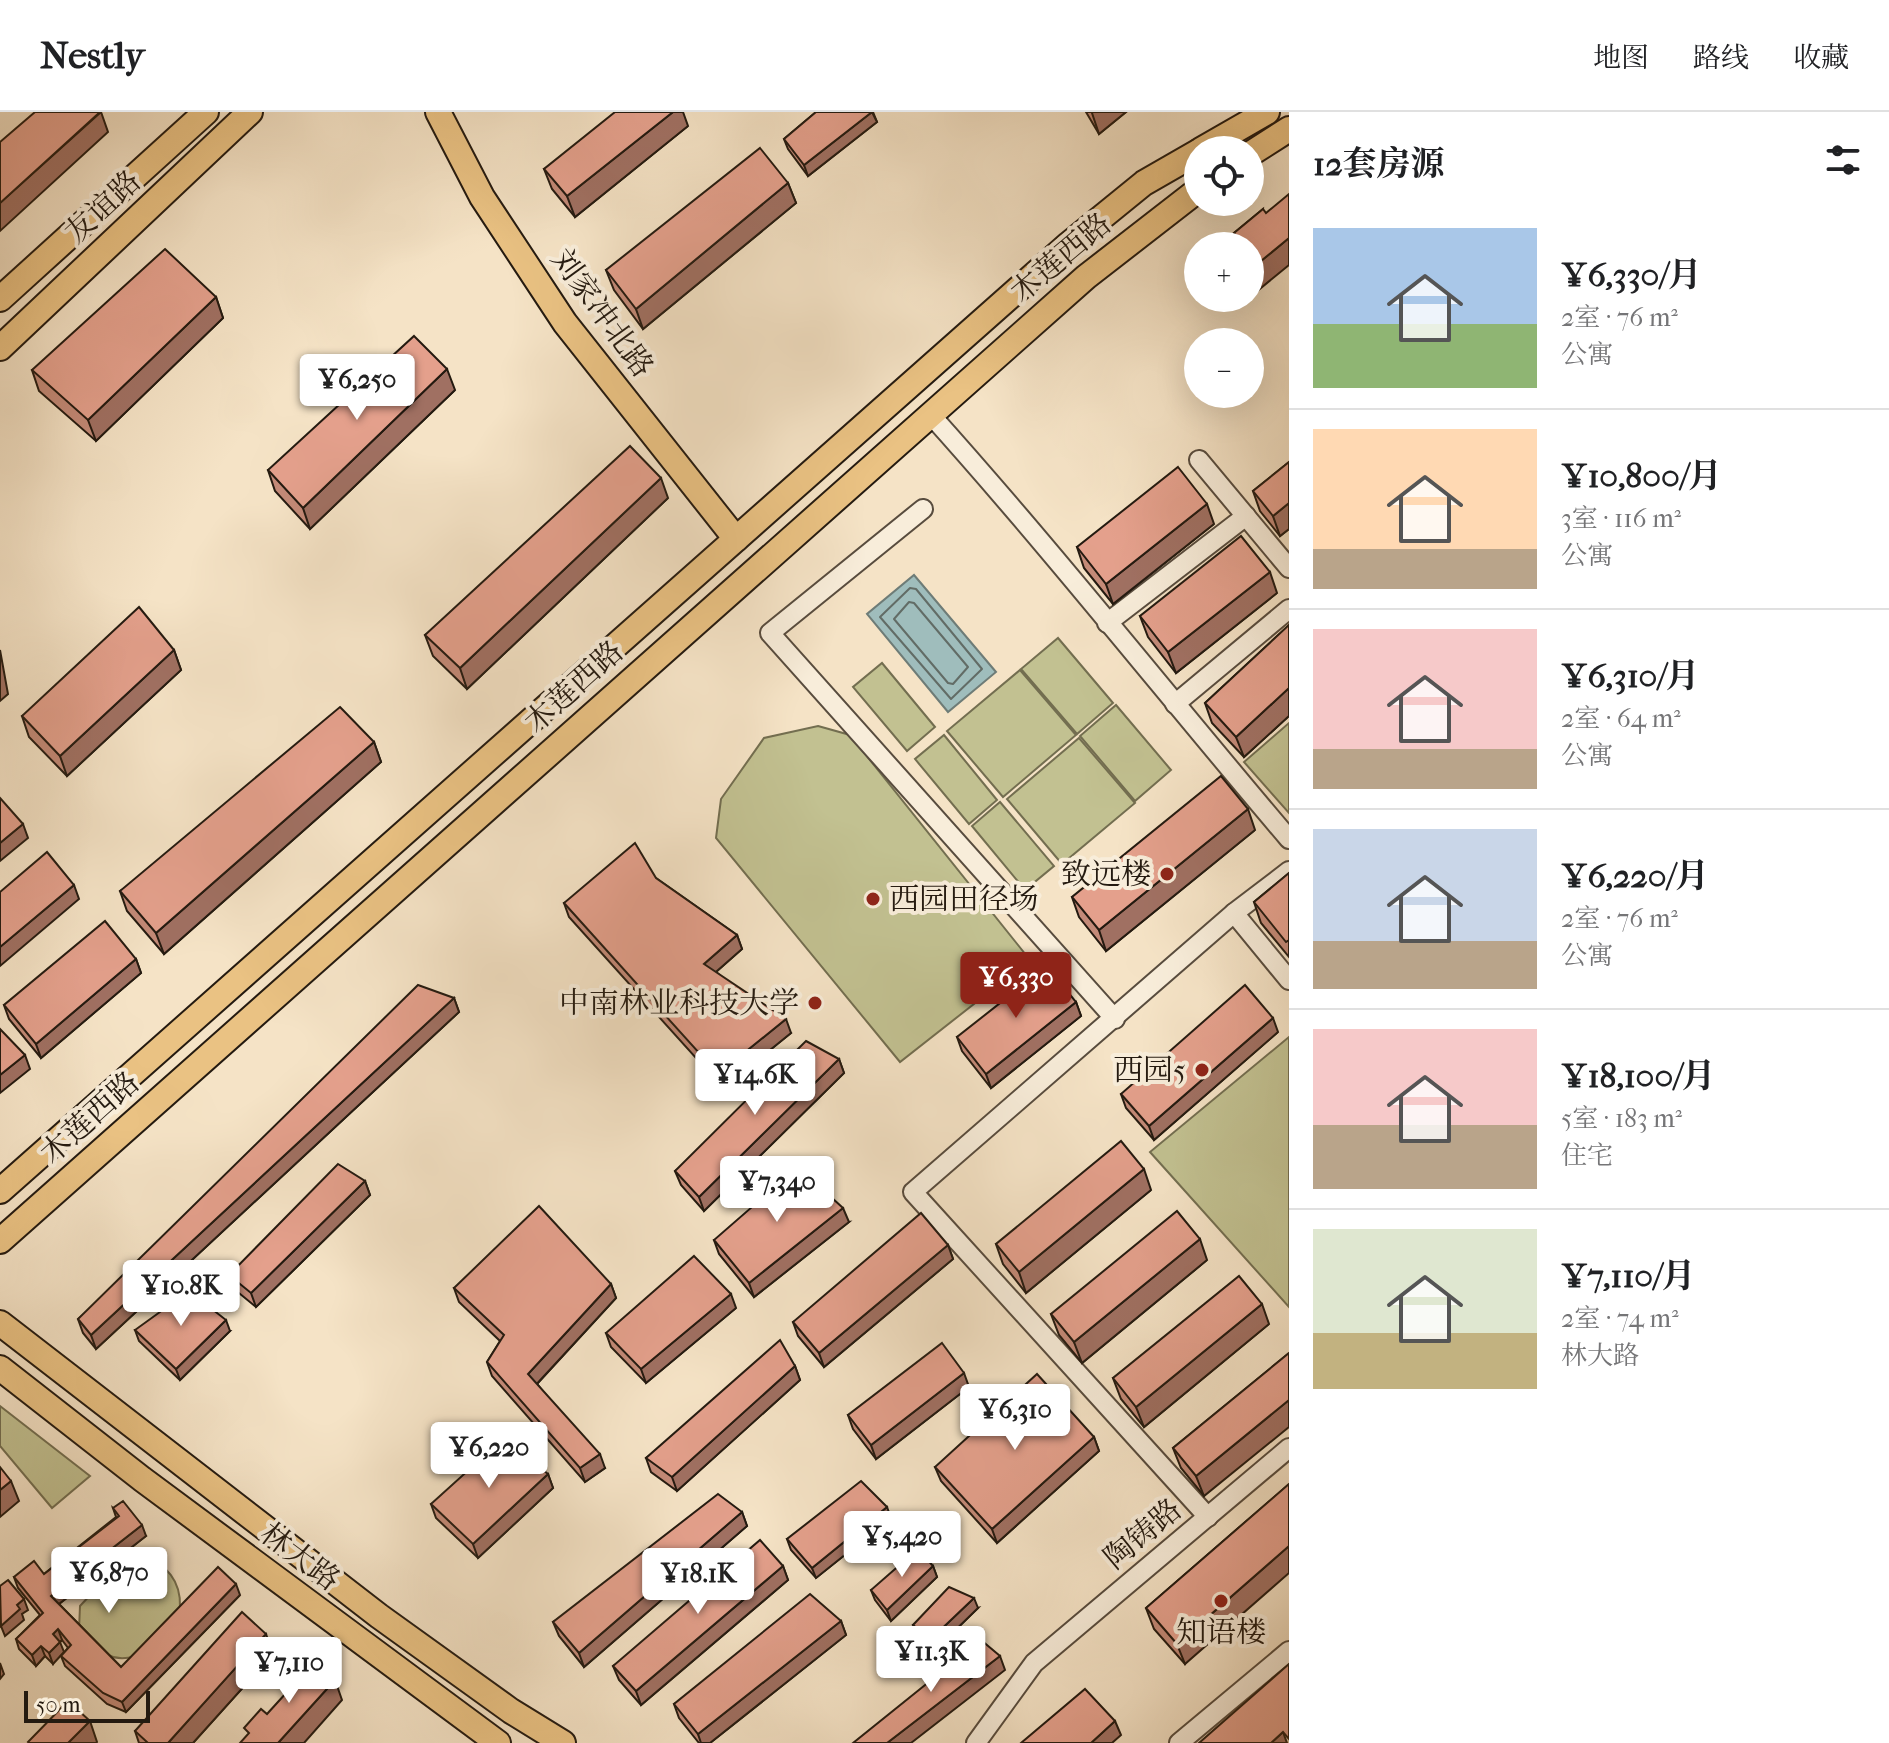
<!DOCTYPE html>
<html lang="zh">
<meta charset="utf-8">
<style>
:root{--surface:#fff;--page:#f2f2f2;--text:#202124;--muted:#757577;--line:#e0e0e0;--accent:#8f2418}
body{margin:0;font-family:"IM FELL French Canon","Noto Serif SC",serif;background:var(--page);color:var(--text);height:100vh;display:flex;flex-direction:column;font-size:30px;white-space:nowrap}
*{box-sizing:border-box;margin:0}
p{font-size:26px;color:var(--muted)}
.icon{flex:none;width:44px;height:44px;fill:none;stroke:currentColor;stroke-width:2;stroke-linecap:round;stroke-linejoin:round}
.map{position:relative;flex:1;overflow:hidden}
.drawer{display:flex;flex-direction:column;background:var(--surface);width:600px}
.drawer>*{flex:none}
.fabs{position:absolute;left:1184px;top:24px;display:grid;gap:16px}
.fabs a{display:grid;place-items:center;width:80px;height:80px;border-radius:50%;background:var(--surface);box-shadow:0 8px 32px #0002;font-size:40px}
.scale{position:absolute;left:24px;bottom:20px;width:126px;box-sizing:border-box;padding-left:8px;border:4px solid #241a10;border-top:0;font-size:22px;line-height:28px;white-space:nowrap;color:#241a10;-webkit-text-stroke:6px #f8edda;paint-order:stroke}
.price{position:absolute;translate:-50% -68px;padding:0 18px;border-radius:8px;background:#fff;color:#222;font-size:26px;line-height:52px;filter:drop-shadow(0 2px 4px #0008)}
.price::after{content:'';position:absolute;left:50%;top:48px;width:24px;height:18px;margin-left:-12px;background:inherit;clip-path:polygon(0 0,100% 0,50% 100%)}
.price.current{background:var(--accent);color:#fff}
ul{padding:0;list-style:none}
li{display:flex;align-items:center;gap:24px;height:200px;padding:0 24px}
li+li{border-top:2px solid var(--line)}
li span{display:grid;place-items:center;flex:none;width:224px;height:160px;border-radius:0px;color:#555}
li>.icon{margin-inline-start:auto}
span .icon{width:96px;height:96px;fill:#fffc;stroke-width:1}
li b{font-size:34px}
h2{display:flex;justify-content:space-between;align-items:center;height:96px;padding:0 24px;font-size:34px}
header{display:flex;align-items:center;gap:48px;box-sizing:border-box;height:112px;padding:0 40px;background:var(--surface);border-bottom:2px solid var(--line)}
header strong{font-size:38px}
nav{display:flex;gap:44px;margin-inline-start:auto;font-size:28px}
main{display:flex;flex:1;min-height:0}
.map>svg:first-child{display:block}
.green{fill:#c2c191;stroke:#736e50;stroke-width:2}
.water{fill:#9fbdbc;stroke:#6e7c77;stroke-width:2}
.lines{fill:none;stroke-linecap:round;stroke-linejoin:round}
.shore{stroke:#626c66;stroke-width:2}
.minor-casing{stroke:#584c3e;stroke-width:22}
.major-casing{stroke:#241a10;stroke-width:28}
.minor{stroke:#f8edda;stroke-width:18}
.major{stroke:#eac283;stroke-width:24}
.wall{fill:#c48a78;stroke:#241a10;stroke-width:2}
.shaded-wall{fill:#a07062;stroke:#241a10;stroke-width:2}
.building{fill:#e4a08c;stroke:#241a10;stroke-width:2}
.poi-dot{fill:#8f2418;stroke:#f8edda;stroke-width:3}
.labels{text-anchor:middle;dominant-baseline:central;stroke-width:8;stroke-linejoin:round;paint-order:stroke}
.street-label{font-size:30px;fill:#241a10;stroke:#f8edda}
.poi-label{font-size:30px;fill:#241a10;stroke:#f8edda;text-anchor:end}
</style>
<header>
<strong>Nestly</strong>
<nav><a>地图</a><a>路线</a><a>收藏</a></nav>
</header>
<main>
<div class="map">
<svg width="1289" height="1631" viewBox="0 0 1289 1631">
<rect width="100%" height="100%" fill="#f5e3c6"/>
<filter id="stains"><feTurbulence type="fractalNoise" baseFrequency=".0025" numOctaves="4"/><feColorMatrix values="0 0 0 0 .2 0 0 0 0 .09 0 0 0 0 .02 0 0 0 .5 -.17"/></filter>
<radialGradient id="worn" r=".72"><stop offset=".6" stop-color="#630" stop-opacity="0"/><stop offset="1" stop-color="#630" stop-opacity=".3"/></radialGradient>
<g class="green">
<path d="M1058,526L1113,591L1077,622L1021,557Z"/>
<path d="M882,551L935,615L907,639L853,575Z"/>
<path d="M1020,558L1076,623L1003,685L947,619Z"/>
<path d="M1116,593L1171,658L1135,689L1080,624Z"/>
<path d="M1289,611V701L1244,650Z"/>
<path d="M818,614L850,623L1030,848L900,950L716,726L721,687L764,626Z"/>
<path d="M944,623L997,688L969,712L915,647Z"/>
<path d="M1079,626L1135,691L1062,752L1007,687Z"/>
<path d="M1000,690L1054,754L1025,778L972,714Z"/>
<path d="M1289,925V1195L1150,1040Z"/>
<path d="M0,1294L90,1364L52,1396L0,1334Z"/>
<path d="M142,1445C167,1451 181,1470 180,1495L135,1544C109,1553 97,1535 79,1518L80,1494L121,1450Z"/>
</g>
<path class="water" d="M914,463L996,560L948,600L867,502Z"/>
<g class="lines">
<g class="shore">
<path d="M910,476L916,477L982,557L951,587L880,505Z"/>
<path d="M909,490L914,491L968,555L953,572L948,571L894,507Z"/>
</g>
<defs>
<g id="minor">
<path d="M930,302C1054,440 1169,586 1289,727"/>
<path d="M1199,348L1289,456"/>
<path d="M923,397L770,521L1115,907"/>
<path d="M1107,511L1246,404"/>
<path d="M1175,592L1289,497"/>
<path d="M1234,801L1289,868"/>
<path d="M1208,1405L913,1080L1234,801L1289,759"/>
<path d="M976,1631L1034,1551L1289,1336"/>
<path d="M1179,1631L1289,1539"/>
</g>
<g id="major">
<path d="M438,0L482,85L565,211L736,427"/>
<path d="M1201,38L1267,0"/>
<path d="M1250,42L1289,17"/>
<path d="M0,187L206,0"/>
<path d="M0,236L250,0"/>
<path d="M0,1079L1069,132L1144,71L1198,40"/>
<path d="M0,1129L1086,165L1198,78"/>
<path d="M0,1211L379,1504L511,1599L563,1631"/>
<path d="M0,1256L142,1367L498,1631"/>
</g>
</defs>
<use href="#minor" class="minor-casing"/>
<use href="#major" class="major-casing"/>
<use href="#minor" class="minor"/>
<use href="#major" class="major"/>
</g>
<g class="wall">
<path d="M816,0H873L877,10L808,64L788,37L784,27Z"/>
<path d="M1086,0H1126L1099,22Z"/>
<path d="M688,14L575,105L552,77L544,57Z"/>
<path d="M788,71L796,91L643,217L614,178L606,158Z"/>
<path d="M1263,97L1256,180L1250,174V134L1236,126L1234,121Z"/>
<path d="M216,185L223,206L96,329L39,279L32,258Z"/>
<path d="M455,278L310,417L275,379L268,358Z"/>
<path d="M1289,350V417L1280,424L1260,399L1253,379Z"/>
<path d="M668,386L467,577L433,544L425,523Z"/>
<path d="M1214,412L1113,492L1084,456L1077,435Z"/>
<path d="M1277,481L1176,561L1148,525L1140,504Z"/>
<path d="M1289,513V604L1244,645L1212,611L1205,591Z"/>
<path d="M174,538L181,558L67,664L29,625L22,604Z"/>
<path d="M374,630L381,650L164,842L127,799L120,779Z"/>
<path d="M1255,718L1106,839L1079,805L1072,785Z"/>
<path d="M1289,761V845L1261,811L1254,790Z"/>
<path d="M656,766L737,823L742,837L716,860L791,921L723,976L569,805L564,791Z"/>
<path d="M136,847L141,861L41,946L9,907L4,893Z"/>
<path d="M454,886L459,900L96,1237L83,1221L78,1207Z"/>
<path d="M1076,890L1081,904L991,976L962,939L957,925Z"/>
<path d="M1278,920L1154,1028L1126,996L1121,982Z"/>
<path d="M839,947L844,961L704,1099L681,1073L675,1059Z"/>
<path d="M365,1069L370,1083L256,1195L234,1177L229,1163Z"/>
<path d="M1151,1078L1026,1181L1003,1152L996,1132Z"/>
<path d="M849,1110L754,1185L719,1142L714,1128Z"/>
<path d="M948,1133L953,1147L824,1255L798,1224L793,1210Z"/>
<path d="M1207,1148L1082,1251L1059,1223L1051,1202Z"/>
<path d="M611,1172L616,1186L537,1272L605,1356L585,1370L492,1264L487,1250L500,1229L459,1190L454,1176Z"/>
<path d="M736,1196L646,1271L611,1235L606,1221Z"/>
<path d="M1269,1212L1144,1315L1121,1287L1113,1266Z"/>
<path d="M135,1218L230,1219L180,1268L139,1229Z"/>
<path d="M1289,1241L1204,1384L1181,1356L1173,1336Z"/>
<path d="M795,1254L800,1268L677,1379L651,1360L646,1346Z"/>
<path d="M969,1275L876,1347L853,1317L848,1303Z"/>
<path d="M1094,1325L1099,1339L997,1431L941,1369L935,1355Z"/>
<path d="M548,1362L553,1376L478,1446L436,1406L431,1392Z"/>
<path d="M1289,1372L1185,1552L1154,1517L1146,1496Z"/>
<path d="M113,1396L146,1424L59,1492L121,1555L240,1483L126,1600L107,1592L65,1554L61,1544L68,1536L62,1528L60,1530L53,1552L45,1544L36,1554L19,1537L16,1527L40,1503L18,1476L14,1465L44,1462L116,1405Z"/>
<path d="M742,1400L747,1414L584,1555L559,1524L553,1510Z"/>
<path d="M891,1406L816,1466L791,1438L787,1427Z"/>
<path d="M783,1454L788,1468L641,1593L619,1568L613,1554Z"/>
<path d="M933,1454L937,1465L891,1509L875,1488L871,1478Z"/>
<path d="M978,1496L935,1538L917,1524L913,1513Z"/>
<path d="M841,1509L846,1523L710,1631H699L679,1606L674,1592Z"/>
<path d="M273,1542L193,1631H139L135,1619Z"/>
</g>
<g class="shaded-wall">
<path d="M101,0L108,20L0,119V91Z"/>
<path d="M673,0H683L688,14L575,105L567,84Z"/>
<path d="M872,0L877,10L808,64L804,53Z"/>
<path d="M1093,0H1126L1099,22L1092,1Z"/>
<path d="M788,71L796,91L643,217L636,197Z"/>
<path d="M1289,126V153L1256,180L1250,165V158Z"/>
<path d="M216,185L223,206L96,329L88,308Z"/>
<path d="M447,257L455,278L310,417L303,396Z"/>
<path d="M661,366L668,386L467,577L460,556Z"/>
<path d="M1289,391V417L1280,424L1273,404Z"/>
<path d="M1207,392L1214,412L1113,492L1106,472Z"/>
<path d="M1270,460L1277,481L1176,561L1168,540Z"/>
<path d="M0,538L8,582L0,589Z"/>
<path d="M174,538L181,558L67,664L60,644Z"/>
<path d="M1289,576V604L1244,645L1236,625Z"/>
<path d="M374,630L381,650L164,842L156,821Z"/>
<path d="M1248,697L1255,718L1106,839L1099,818Z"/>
<path d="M23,712L28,726L0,749V731Z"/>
<path d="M74,773L79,787L0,854V835Z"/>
<path d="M737,823L742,837L709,866L704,852Z"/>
<path d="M136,847L141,861L41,946L36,932Z"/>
<path d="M454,886L459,900L96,1237L91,1223Z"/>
<path d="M1076,890L1081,904L991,976L986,962Z"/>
<path d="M1273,906L1278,920L1154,1028L1149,1014Z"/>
<path d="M786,907L791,921L723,976L718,962Z"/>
<path d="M25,943L30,957L0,981V963Z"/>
<path d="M839,947L844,961L704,1099L699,1085Z"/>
<path d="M1144,1057L1151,1078L1026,1181L1019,1160Z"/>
<path d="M365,1069L370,1083L256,1195L251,1181Z"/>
<path d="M843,1096L849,1110L754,1185L749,1171Z"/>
<path d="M1200,1127L1207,1148L1082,1251L1074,1230Z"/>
<path d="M948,1133L953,1147L824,1255L819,1241Z"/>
<path d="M611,1172L616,1186L533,1276L528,1262Z"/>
<path d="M731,1182L736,1196L646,1271L641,1257Z"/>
<path d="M1262,1192L1269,1212L1144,1315L1136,1295Z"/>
<path d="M226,1208L230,1219L180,1268L176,1257Z"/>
<path d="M795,1254L800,1268L677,1379L672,1365Z"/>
<path d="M964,1261L969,1275L876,1347L871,1333Z"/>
<path d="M1289,1288V1315L1204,1384L1196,1364Z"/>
<path d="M1094,1325L1099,1339L997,1431L992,1417Z"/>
<path d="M600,1342L605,1356L585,1370L580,1356Z"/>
<path d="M548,1362L553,1376L478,1446L473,1432Z"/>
<path d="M11,1369L19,1389L0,1405V1378Z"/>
<path d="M887,1395L891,1406L816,1466L812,1456Z"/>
<path d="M742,1400L747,1414L584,1555L579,1541Z"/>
<path d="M142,1413L146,1424L55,1495L51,1484Z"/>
<path d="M1289,1434V1461L1185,1552L1177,1532Z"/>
<path d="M783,1454L788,1468L641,1593L636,1579Z"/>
<path d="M933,1454L937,1465L891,1509L887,1498Z"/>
<path d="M236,1472L240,1483L126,1600L122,1590Z"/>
<path d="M974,1486L978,1496L935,1538L931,1527Z"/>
<path d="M24,1487L28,1498L22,1502L24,1508L5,1524L1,1514L17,1493Z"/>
<path d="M841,1509L846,1523L710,1631H701L698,1622Z"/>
<path d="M58,1517L62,1528L57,1533L53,1522Z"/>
<path d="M266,1522L273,1542L193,1631H168Z"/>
<path d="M60,1530L64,1540L53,1552L49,1541Z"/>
<path d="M41,1534L45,1544L36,1554L32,1543Z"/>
<path d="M1000,1544L1005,1558L911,1631H887Z"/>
<path d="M0,1551L4,1562L0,1567Z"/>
<path d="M335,1568L342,1588L304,1631H278Z"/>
<path d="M90,1609L97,1630L96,1631H68Z"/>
<path d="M1115,1609L1121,1623L1112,1631H1091Z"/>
<path d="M1283,1620L1287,1631H1271Z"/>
</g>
<g class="building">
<path d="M35,0H100L0,91V30Z"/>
<path d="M615,0H673L567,84L544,57Z"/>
<path d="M816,0H872L804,53L784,27Z"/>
<path d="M760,36L788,71L636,197L606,158Z"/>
<path d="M1289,82V126L1250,158V134H1227L1237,125L1234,121L1263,97L1266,101Z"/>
<path d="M165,137L216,185L88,308L32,258Z"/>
<path d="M414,224L447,257L303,396L268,358Z"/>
<path d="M630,334L661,366L460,556L425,523Z"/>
<path d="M1289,350V391L1273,404L1253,379Z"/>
<path d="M1178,355L1207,392L1106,472L1077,435Z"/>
<path d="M1241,424L1270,460L1168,540L1140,504Z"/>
<path d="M139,495L174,538L60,644L22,604Z"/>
<path d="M1289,513V576L1236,625L1205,591Z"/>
<path d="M340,595L374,630L156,821L120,779Z"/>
<path d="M1221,664L1248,697L1099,818L1072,785Z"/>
<path d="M0,686L23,712L0,731Z"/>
<path d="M635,731L656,766L737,823L704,852L786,907L718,962L564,791Z"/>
<path d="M47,740L74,773L0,835V780Z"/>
<path d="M1289,761V828L1286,830L1254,790Z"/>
<path d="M105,809L136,847L36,932L4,893Z"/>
<path d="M1047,854L1076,890L986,962L957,925Z"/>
<path d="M418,873L454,886L91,1223L78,1207Z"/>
<path d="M1245,873L1273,906L1149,1014L1121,982Z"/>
<path d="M0,917L25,943L0,963Z"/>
<path d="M806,929L839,947L699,1085L675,1059Z"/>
<path d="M1121,1029L1144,1057L1019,1160L996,1132Z"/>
<path d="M338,1052L365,1069L251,1181L229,1163Z"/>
<path d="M798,1055L843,1096L749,1171L714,1128Z"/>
<path d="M539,1094L611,1172L528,1262L600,1342L580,1356L487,1250L504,1223L454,1176Z"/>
<path d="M1177,1099L1200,1127L1074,1230L1051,1202Z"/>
<path d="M921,1101L948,1133L819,1241L793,1210Z"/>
<path d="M694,1144L731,1182L641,1257L606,1221Z"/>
<path d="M1239,1164L1262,1192L1136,1295L1113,1266Z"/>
<path d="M189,1179L226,1208L176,1257L135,1218Z"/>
<path d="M780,1228L795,1254L672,1365L646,1346Z"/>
<path d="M942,1231L964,1261L871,1333L848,1303Z"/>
<path d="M1289,1241V1288L1196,1364L1173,1336Z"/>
<path d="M1037,1262L1094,1325L992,1417L935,1355Z"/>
<path d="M504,1326L548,1362L473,1432L431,1392Z"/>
<path d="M0,1355L11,1369L0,1378Z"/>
<path d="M861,1369L887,1395L812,1456L787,1427Z"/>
<path d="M1289,1372V1434L1177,1532L1146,1496Z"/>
<path d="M718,1382L742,1400L579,1541L553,1510Z"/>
<path d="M123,1389L142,1413L51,1484L121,1555L218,1455L236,1472L122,1590L103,1581L61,1544L71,1533L58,1517L53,1522L60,1530L49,1541L41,1534L32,1543L16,1527L43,1501L14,1465L34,1449L44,1462L119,1404L113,1396Z"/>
<path d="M760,1428L783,1454L636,1579L613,1554Z"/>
<path d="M918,1437L933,1454L887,1498L871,1478Z"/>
<path d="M8,1468L24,1487L17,1493L20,1497L1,1514L0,1474Z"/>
<path d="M949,1475L974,1486L931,1527L913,1513Z"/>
<path d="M810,1482L841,1509L698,1622L674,1592Z"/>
<path d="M242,1500L266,1522L168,1631H148L135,1619Z"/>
<path d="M981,1528L1000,1544L887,1631H853Z"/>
<path d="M315,1549L335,1568L278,1631H240L249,1621L244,1616L261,1597L267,1602L287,1580L281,1575L300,1553L306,1559Z"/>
<path d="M1289,1552V1627L1283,1620L1271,1631H1199Z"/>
<path d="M1085,1577L1115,1609L1091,1631H1021Z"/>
<path d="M68,1589L90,1609L68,1631H29L28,1630Z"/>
</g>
<g class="poi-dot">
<circle cx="1167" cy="762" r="8"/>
<circle cx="873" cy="787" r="8"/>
<circle cx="815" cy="891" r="8"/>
<circle cx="1202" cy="958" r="8"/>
<circle cx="1221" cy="1489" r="8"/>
</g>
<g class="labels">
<g class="street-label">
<text transform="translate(103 95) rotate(-43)">友谊路</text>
<text transform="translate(1061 146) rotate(-40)">木莲西路</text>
<text transform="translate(602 201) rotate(54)">刘家冲北路</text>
<text transform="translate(574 575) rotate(-42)">木莲西路</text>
<text transform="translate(90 1006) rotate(-42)">木莲西路</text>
<text transform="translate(1143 1422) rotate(-40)">陶铸路</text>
<text transform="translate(300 1445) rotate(37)">林大路</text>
</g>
<g class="poi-label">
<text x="1151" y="762">致远楼</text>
<text x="889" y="787" text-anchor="start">西园田径场</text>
<text x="799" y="891">中南林业科技大学</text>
<text x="1186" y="958">西园5</text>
<text x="1221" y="1520" text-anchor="middle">知语楼</text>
</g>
</g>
<rect width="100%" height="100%" filter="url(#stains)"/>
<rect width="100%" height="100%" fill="url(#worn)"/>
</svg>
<div class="fabs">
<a><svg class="icon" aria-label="locate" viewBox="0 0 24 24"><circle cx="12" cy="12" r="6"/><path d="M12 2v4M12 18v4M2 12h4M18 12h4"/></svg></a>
<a>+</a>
<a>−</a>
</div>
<div class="scale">50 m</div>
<b class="price" style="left:357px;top:310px">¥6,250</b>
<b class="price current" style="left:1016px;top:908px">¥6,330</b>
<b class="price" style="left:755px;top:1005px">¥14.6K</b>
<b class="price" style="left:777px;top:1112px">¥7,340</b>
<b class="price" style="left:181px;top:1216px">¥10.8K</b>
<b class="price" style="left:1015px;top:1340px">¥6,310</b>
<b class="price" style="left:489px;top:1378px">¥6,220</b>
<b class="price" style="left:902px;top:1467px">¥5,420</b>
<b class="price" style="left:109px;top:1503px">¥6,870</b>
<b class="price" style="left:698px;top:1504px">¥18.1K</b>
<b class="price" style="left:931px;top:1582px">¥11.3K</b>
<b class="price" style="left:289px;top:1593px">¥7,110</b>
</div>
<section class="drawer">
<h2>12套房源<svg class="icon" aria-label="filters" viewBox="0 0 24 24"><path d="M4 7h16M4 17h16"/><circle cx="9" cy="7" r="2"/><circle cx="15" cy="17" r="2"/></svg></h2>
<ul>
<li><span style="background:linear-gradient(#a9c7e8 60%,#8fb573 0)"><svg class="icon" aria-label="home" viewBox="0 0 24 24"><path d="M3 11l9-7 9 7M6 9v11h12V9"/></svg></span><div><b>¥6,330/月</b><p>2室 · 76 m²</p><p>公寓</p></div></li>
<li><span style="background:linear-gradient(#ffd9b3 75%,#b9a48a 0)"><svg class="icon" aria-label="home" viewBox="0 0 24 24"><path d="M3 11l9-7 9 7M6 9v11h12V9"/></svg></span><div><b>¥10,800/月</b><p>3室 · 116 m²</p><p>公寓</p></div></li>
<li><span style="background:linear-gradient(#f6c9c9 75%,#b9a48a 0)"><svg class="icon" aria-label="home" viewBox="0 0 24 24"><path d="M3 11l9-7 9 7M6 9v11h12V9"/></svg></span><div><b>¥6,310/月</b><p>2室 · 64 m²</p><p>公寓</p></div></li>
<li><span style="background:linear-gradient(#c9d6e8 70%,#b9a48a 0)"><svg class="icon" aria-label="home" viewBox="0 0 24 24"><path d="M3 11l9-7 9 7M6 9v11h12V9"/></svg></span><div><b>¥6,220/月</b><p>2室 · 76 m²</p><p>公寓</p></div></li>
<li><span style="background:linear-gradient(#f6c9c9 60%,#b9a48a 0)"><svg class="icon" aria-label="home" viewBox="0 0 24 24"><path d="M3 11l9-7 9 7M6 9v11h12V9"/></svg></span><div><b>¥18,100/月</b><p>5室 · 183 m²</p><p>住宅</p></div></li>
<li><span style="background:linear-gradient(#dfe7d0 65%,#c2b280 0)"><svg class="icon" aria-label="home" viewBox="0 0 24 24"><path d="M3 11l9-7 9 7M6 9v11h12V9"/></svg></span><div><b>¥7,110/月</b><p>2室 · 74 m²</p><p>林大路</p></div></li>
</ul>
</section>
</main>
